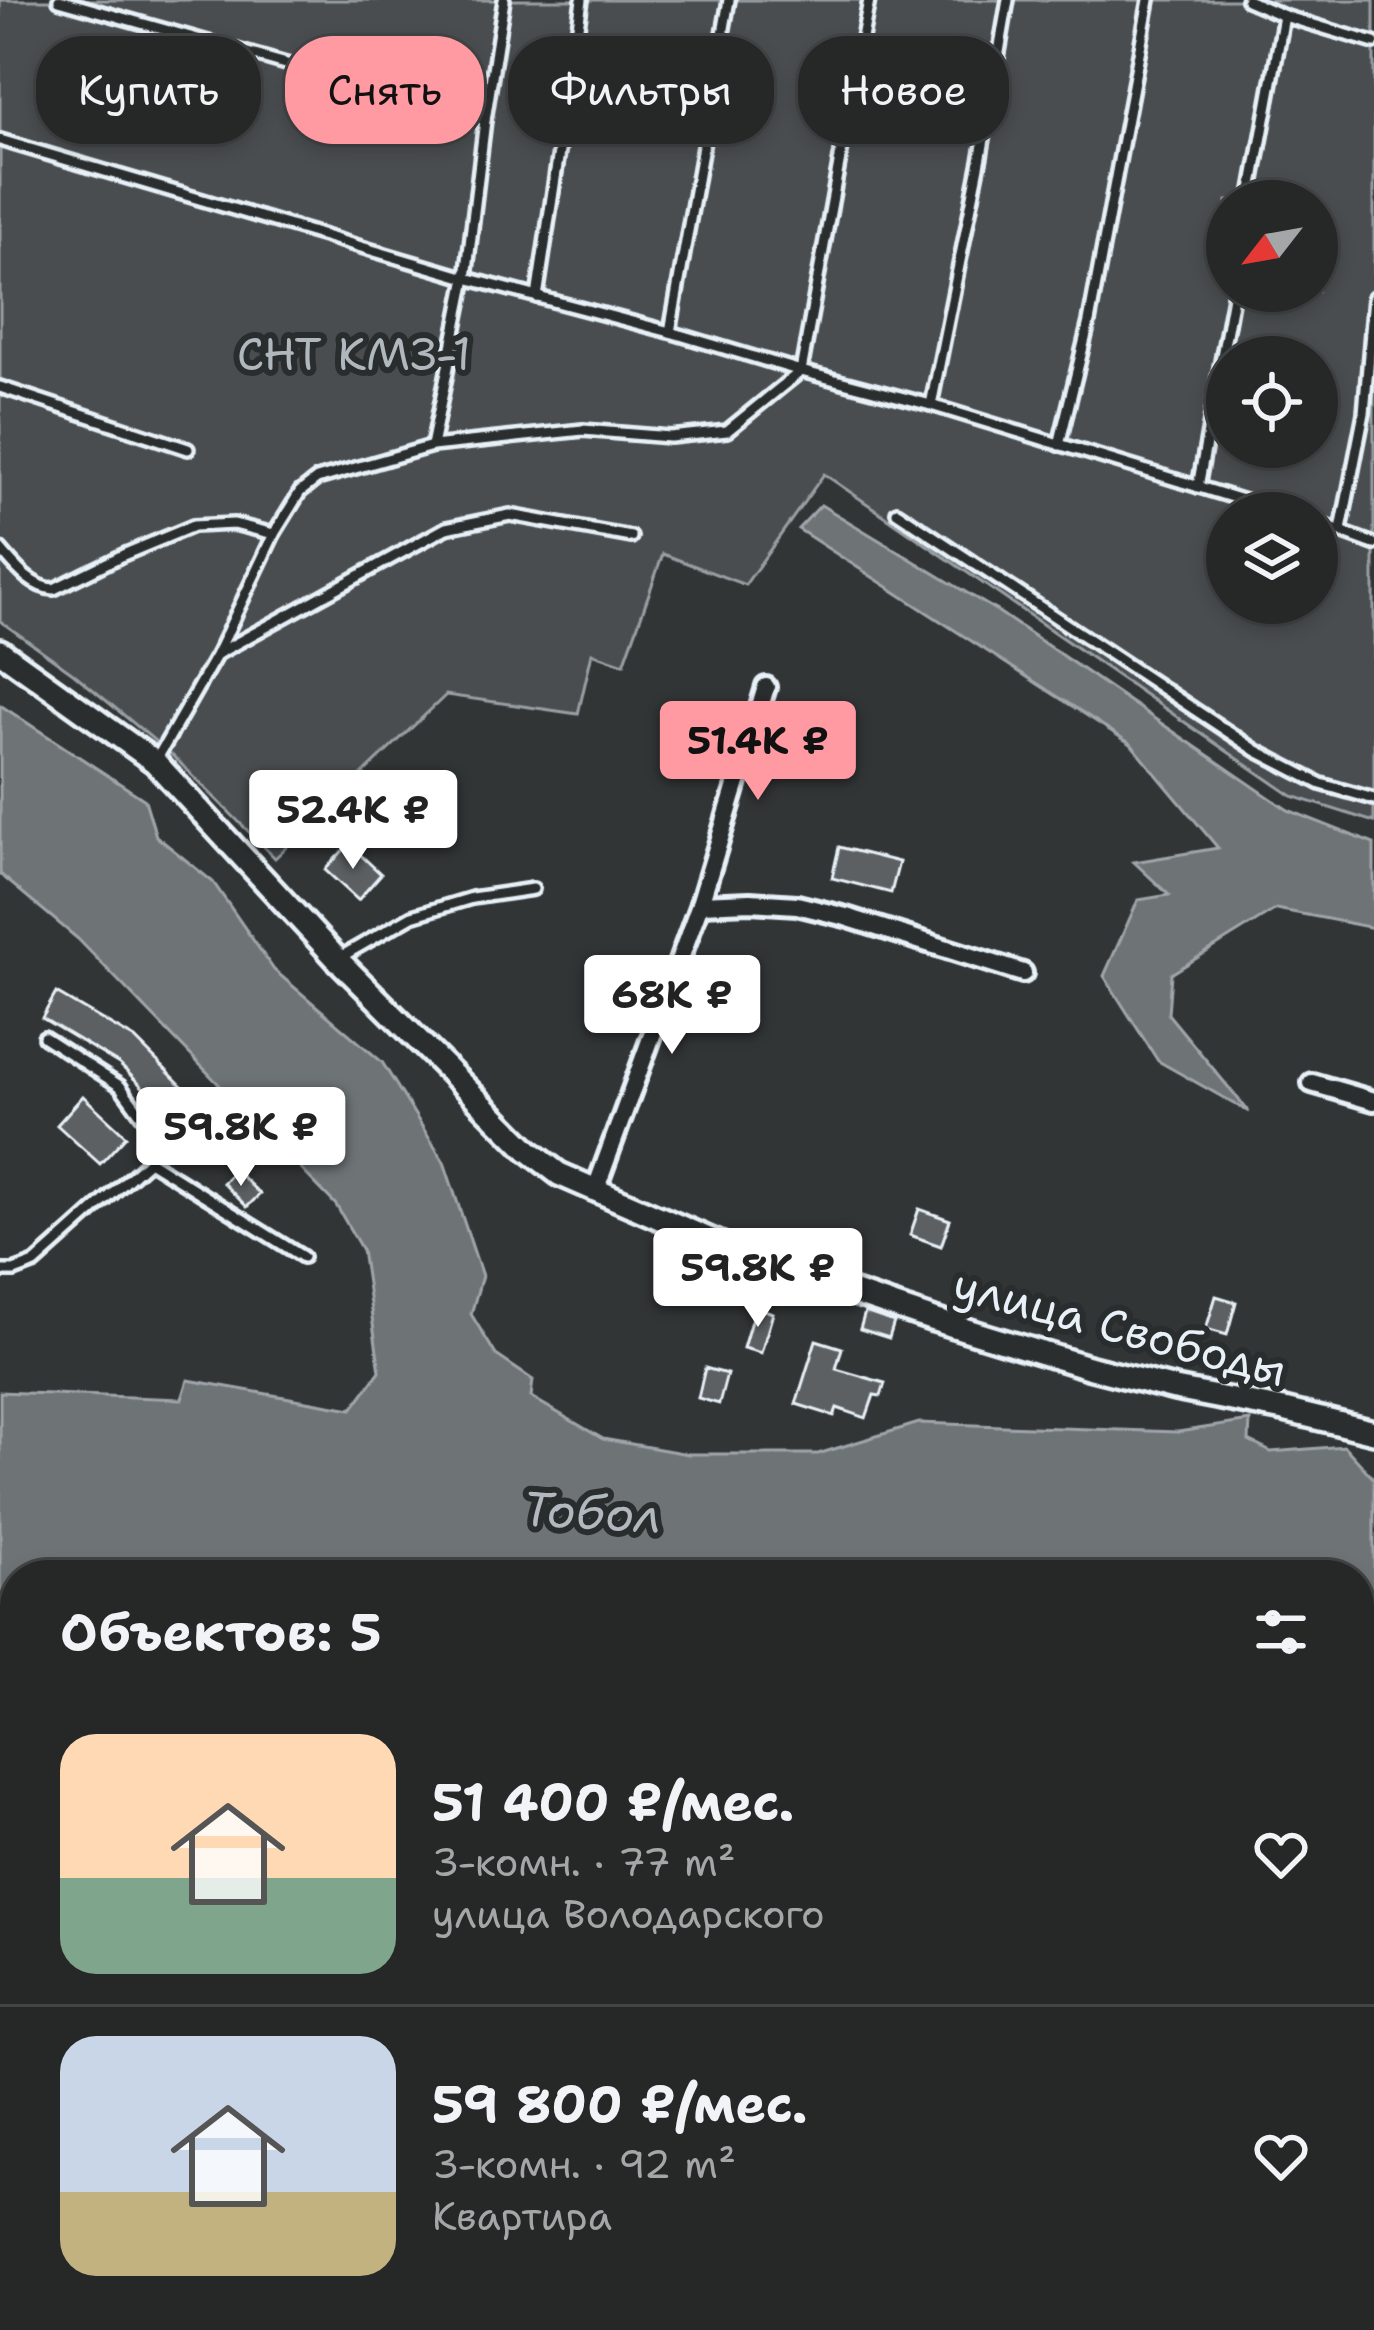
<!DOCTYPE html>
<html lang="ru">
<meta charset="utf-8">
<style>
:root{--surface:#262828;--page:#323434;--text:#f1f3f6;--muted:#a4a6a8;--line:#424445;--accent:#ff9aa2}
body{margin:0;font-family:"Shantell Sans",sans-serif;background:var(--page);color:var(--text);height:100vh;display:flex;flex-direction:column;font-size:45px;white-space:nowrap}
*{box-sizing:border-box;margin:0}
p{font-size:39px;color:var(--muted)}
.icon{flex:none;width:66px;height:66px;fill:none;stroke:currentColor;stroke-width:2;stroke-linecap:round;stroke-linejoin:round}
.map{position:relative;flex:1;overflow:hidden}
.drawer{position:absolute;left:0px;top:1560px;width:1374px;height:771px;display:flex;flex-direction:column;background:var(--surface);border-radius:48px 48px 0 0;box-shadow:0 6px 18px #0003,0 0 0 3px var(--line)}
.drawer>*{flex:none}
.top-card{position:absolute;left:36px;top:36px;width:1302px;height:108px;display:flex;gap:24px}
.needle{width:78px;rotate:239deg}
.tools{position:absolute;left:1206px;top:180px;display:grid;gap:24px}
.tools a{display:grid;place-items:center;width:132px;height:132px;border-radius:50%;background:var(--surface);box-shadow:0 6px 18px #0003,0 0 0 3px var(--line);font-size:60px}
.price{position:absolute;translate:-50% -102px;padding:0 27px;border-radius:12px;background:#fff;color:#222;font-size:39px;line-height:78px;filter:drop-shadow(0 3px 6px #0008)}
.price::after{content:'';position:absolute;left:50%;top:72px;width:36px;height:27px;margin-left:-18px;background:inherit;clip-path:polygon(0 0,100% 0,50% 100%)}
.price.active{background:var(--accent);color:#111}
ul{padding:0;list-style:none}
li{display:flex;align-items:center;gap:36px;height:300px;padding:0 60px}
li+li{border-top:3px solid var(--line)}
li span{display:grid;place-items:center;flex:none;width:336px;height:240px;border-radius:36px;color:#555}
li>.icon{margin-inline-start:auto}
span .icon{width:144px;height:144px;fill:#fffc;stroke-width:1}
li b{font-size:51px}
h2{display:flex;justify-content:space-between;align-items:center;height:144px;padding:0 60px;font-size:51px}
.chip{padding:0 42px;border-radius:48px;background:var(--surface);box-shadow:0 6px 18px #0003,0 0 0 3px var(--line);font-size:42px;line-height:108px}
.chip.active{background:var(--accent);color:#111}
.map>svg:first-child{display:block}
.green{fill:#494d4f;stroke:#989fa4;stroke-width:3;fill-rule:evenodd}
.water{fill:#6e7376;stroke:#9fa5aa;stroke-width:3}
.building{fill:#5c6063;stroke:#e8f1f8;stroke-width:3}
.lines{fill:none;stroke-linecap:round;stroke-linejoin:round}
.service-casing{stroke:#e8f1f8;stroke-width:18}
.minor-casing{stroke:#e8f1f8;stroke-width:26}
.tertiary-casing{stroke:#e8f1f8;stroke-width:30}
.path{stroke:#e8f1f8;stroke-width:3;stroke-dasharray:9 9;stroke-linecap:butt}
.service{stroke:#2a2d2e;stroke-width:9}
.minor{stroke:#2a2d2e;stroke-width:16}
.tertiary{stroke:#2a2d2e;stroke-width:21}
.labels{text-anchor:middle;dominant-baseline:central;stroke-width:12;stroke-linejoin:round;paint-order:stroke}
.park-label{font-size:45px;fill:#b0b8bd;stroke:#2a2d2e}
.street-label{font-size:45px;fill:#e8f1f8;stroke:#2a2d2e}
.water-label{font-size:48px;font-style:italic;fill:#b1b8be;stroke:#2a2d2e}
</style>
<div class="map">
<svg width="1374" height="2330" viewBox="0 0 1374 2330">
<rect width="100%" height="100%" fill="#323536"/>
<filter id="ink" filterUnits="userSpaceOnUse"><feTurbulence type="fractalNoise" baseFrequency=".00833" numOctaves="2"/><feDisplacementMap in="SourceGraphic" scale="24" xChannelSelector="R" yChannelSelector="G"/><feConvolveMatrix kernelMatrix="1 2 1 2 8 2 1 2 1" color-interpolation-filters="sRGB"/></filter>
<g filter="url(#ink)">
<path class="green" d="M0,0H1374V822L1292,796L824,474L745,585L663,554L624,664L592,653L578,714L446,695L275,858L172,755L73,673L0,621ZM1227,201H1317V291H1227ZM1227,357H1317V447H1227ZM1227,513H1317V603H1227Z"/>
<g class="water">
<path d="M821,505L997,611L1288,810L1374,844V928L1276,909L1171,974L1168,1014L1249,1112L1158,1061L1104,976L1138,900L1169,895L1134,862L1218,848L1131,744L798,529Z"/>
<path d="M0,705L145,800L156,836L213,882L274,970L382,1062L444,1162L482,1276L471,1314L496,1355L533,1380L531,1397L603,1439L688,1454H818L919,1423L1178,1432L1250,1421L1249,1441L1271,1452L1344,1446L1374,1479V1753H1359V1575H15V1639L0,1637V1392L182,1399L188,1380L352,1409L380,1371L362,1250L336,1205L78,939L0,874Z"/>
</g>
<g class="building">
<path d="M349,844L381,874L358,900L325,870Z"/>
<path d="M839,847L899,862L891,893L832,878Z"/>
<path d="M56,993L135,1039L182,1086L162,1106L119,1064L42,1018Z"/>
<path d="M83,1096L126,1136L100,1164L57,1125Z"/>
<path d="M235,1170L260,1194L247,1207L223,1183Z"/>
<path d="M919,1209L950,1220L941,1246L910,1235Z"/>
<path d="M1216,1296L1236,1302L1227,1335L1206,1329Z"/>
<path d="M755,1307L773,1313L761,1353L743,1348Z"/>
<path d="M865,1312L894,1322L889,1338L860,1329Z"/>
<path d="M816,1340L842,1348L836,1369L885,1383L881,1396L874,1395L866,1418L837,1408L834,1416L796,1404Z"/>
<path d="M705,1368L727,1374L719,1404L698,1398Z"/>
<path d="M0,1860L15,1864V1917L6,1948H0Z"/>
<path d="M0,2018L15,2023V2099L0,2094Z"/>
</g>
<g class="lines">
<defs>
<g id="service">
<path d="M59,0L485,120"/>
<path d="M1247,0L1284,16L1374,43"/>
<path d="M0,140L466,278L670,332L801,371L869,0"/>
<path d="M1250,201L1284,16"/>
<path d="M537,297L582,0"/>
<path d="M670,332L729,0"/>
<path d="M0,387L188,449"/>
<path d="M931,405L981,156L1008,0"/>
<path d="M1059,445L1089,322L1149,0"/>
<path d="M432,446L466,278L485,120L504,0"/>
<path d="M1198,487L1234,291"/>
<path d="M897,512L1257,751L1321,784L1374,799"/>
<path d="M1317,523L1374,544"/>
<path d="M1341,530L1364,413L1374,297"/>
<path d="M0,549C15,566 31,588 54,589L123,555L193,526L234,524L274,534"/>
<path d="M217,654L446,528L510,515L631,537"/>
<path d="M155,762L217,654L274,534L300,492L317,479L432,446L583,430L670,437L727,431L801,371L931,405L1284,513"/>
<path d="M337,959L412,916L472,898L533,889"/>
<path d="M149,1161L303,1257"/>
<path d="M0,1271H14L35,1263L149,1161L150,1127L120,1086L44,1037"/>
<path d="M0,1734L15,1738"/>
<path d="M733,2317L766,2330"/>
<path d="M247,2320L276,2330"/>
<path d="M341,2330L346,2316"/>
<path d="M599,2330L605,2316"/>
</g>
<g id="minor">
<path d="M700,904L750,902L797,905L846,917L1023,973"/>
<path d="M1312,1083L1374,1101"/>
<path d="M595,1191L700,904L766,687"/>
<path d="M1359,1890L1374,1894"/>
<path d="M0,1960L15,1965"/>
<path d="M995,2316L1031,2330"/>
<path d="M243,2330L248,2316"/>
<path d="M728,2330L733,2316"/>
<path d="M1102,2330L1109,2316"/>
</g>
<path id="tertiary" d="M0,651L155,762L337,959L528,1150L559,1174L754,1259L934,1320L1088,1367L1175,1389L1284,1410L1374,1432"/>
</defs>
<use href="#service" class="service-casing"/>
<use href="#minor" class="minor-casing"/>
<use href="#tertiary" class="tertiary-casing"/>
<path class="path" d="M1359,1841L1374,1846"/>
<use href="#service" class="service"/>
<use href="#minor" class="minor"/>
<use href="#tertiary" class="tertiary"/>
</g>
</g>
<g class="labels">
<g class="park-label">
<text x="354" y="354">СНТ КМЗ-1</text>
</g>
<g class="street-label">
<text transform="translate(1120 1327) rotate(15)">улица Свободы</text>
</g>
<g class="water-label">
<text transform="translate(592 1512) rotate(3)">Тобол</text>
</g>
</g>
</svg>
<div class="tools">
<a><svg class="needle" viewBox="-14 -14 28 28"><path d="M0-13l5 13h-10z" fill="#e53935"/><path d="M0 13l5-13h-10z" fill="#a4a6a8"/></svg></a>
<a><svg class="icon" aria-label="locate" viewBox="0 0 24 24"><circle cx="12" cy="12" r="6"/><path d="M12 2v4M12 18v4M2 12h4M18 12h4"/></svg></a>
<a><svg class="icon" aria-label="layers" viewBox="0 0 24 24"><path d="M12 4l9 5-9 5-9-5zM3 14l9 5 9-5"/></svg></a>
</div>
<b class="price active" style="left:758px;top:803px">51.4K ₽</b>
<b class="price" style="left:353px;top:872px">52.4K ₽</b>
<b class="price" style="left:672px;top:1057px">68K ₽</b>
<b class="price" style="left:241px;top:1189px">59.8K ₽</b>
<b class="price" style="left:758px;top:1330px">59.8K ₽</b>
<div class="top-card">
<a class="chip">Купить</a>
<a class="chip active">Снять</a>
<a class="chip">Фильтры</a>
<a class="chip">Новое</a>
</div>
<section class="drawer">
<h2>Объектов: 5<svg class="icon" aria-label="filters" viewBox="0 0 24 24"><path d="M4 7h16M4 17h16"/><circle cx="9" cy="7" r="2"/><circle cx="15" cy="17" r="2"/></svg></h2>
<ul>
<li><span style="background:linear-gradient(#ffd9b3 60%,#7fa58c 0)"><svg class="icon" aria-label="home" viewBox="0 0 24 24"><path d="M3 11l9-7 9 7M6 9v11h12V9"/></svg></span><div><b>51 400 ₽/мес.</b><p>3-комн. · 77 m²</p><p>улица Володарского</p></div><svg class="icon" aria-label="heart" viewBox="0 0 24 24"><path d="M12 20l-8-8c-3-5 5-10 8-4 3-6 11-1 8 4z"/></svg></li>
<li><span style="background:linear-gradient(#c9d6e8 65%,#c2b280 0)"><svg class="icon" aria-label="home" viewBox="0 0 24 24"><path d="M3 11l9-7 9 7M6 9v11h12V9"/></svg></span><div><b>59 800 ₽/мес.</b><p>3-комн. · 92 m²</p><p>Квартира</p></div><svg class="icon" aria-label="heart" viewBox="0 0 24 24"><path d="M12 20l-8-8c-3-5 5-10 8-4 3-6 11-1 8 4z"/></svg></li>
</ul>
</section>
</div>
